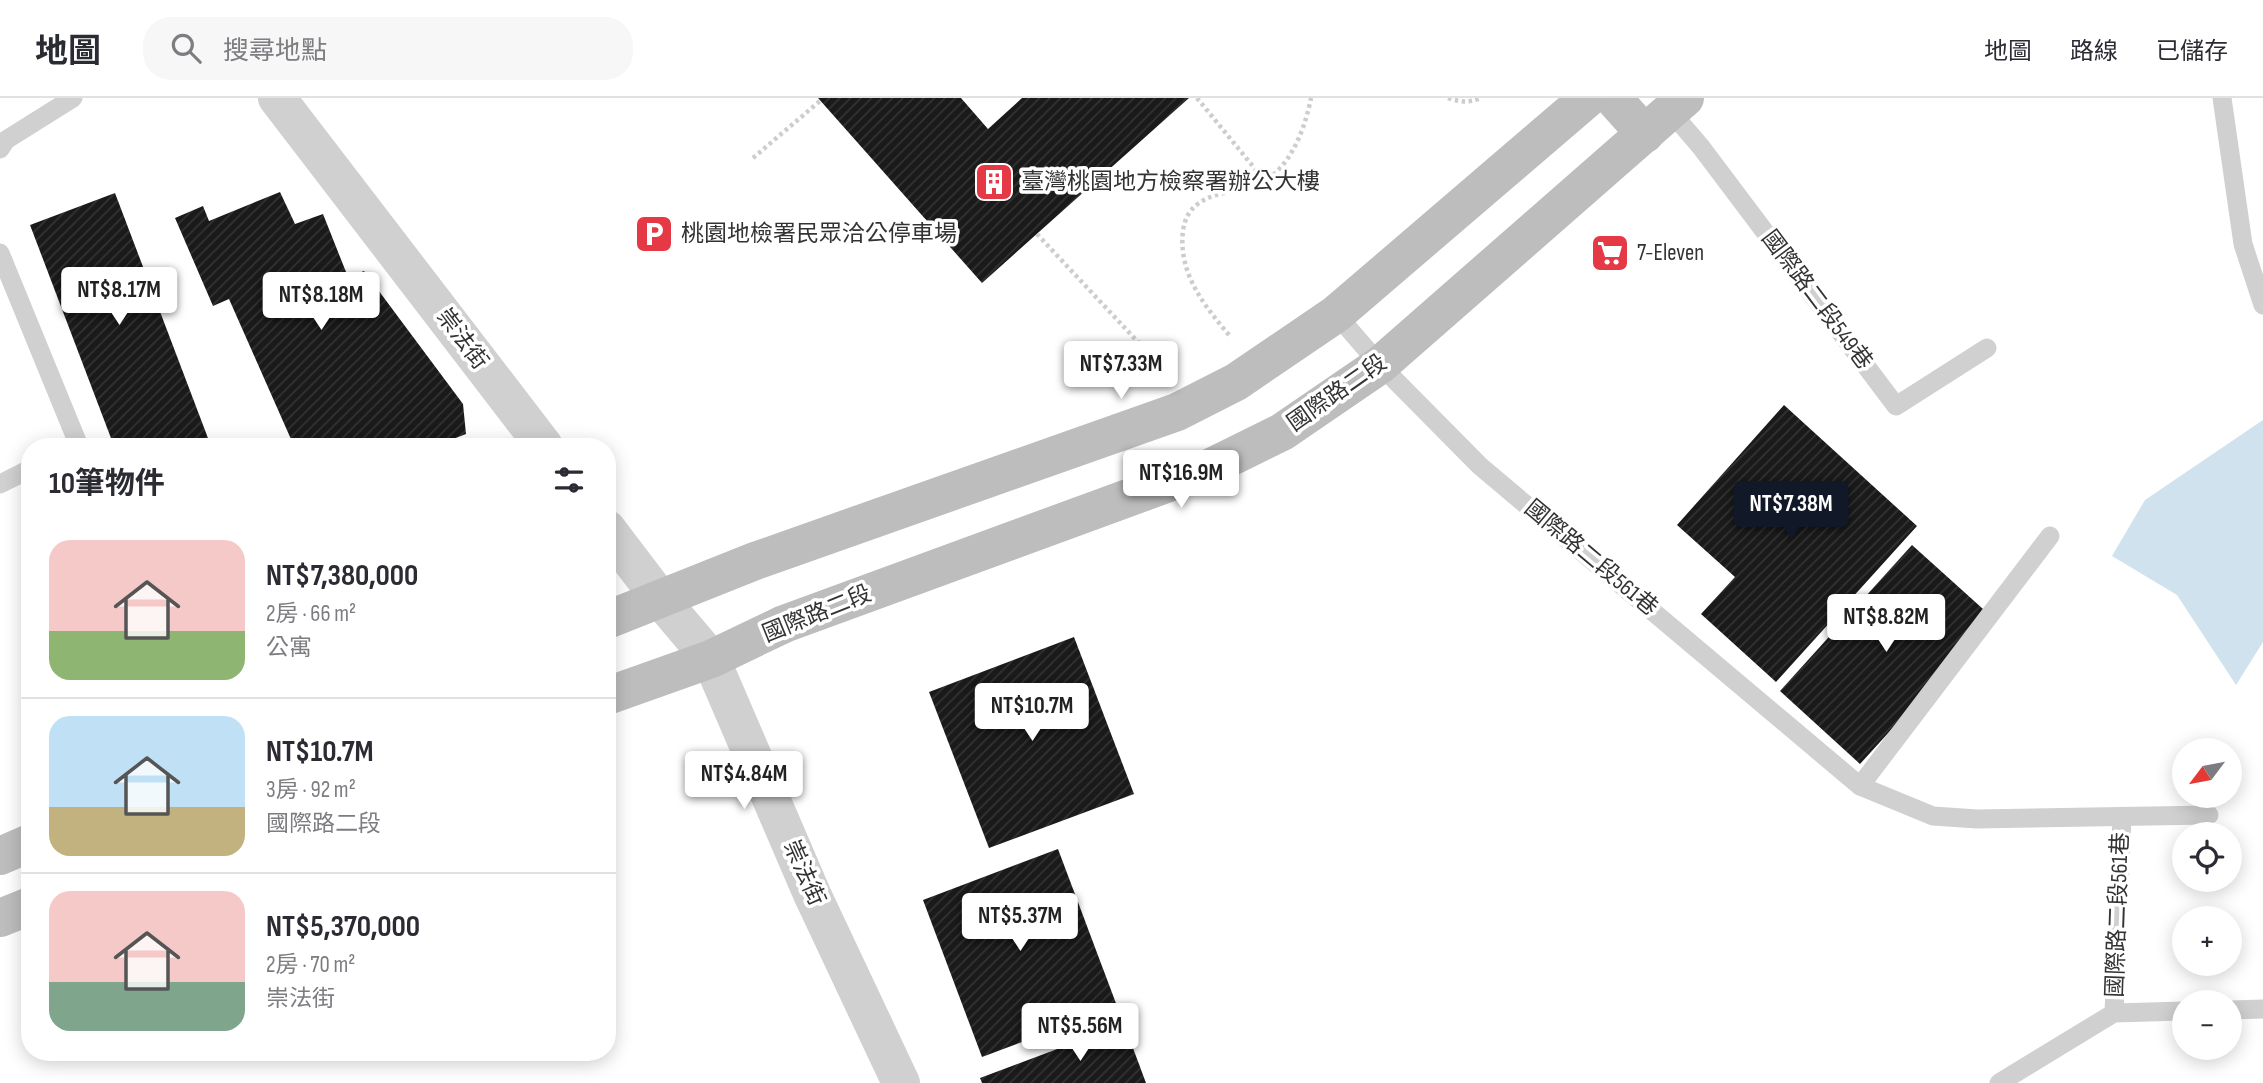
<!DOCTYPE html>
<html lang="zh-TW">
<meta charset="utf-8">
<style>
:root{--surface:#fff;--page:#f7f7f7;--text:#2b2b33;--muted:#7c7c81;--line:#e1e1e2;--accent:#111827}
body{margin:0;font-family:"Sofia Sans Condensed","Noto Sans TC",sans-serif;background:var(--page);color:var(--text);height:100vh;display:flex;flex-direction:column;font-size:26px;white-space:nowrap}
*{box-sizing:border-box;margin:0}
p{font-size:23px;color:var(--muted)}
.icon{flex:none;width:38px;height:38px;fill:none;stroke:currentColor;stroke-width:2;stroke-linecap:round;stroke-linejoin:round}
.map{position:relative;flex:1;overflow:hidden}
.details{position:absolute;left:21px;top:340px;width:595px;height:623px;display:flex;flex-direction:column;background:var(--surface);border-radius:28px;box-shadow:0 4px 18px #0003}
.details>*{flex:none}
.needle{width:46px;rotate:238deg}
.buttons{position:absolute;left:2172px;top:640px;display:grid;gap:14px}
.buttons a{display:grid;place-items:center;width:70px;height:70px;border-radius:50%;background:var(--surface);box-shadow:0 4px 18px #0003;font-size:35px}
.price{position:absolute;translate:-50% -60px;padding:0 16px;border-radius:7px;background:#fff;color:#222;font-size:23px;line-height:46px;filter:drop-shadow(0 2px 4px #0008)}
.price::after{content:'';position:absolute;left:50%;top:42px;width:21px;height:16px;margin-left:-10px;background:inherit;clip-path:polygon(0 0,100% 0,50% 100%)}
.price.active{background:var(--accent);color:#fff}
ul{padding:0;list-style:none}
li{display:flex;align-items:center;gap:21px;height:175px;padding:0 28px}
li+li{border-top:2px solid var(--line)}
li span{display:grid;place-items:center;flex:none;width:196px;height:140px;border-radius:21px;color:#555}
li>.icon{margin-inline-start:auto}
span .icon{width:84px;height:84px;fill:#fffc;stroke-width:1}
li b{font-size:30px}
h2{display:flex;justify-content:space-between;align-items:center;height:84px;padding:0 28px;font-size:30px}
header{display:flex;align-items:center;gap:42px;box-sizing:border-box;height:98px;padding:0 35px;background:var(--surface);border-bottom:2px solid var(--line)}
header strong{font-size:33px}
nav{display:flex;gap:38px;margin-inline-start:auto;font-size:24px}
.search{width:490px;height:63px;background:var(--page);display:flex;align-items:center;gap:18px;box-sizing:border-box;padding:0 24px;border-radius:28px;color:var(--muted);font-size:26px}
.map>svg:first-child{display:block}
.water{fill:#cfe2ee}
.building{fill:url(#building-hatch)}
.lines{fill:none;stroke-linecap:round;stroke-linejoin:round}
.path{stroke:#cdcdcd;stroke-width:4.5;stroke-dasharray:3.5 3.5;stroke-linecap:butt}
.lane{stroke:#d0d0d0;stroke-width:19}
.street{stroke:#d0d0d0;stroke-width:38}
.secondary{stroke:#bdbdbd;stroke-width:38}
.labels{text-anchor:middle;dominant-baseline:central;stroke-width:7;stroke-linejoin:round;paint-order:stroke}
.poi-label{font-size:23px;fill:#333;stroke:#fff;text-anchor:start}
.street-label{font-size:23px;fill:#333;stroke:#fff}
</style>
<header>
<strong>地圖</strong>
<div class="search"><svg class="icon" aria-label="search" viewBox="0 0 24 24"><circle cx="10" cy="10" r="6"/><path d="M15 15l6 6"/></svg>搜尋地點</div>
<nav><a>地圖</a><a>路線</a><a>已儲存</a></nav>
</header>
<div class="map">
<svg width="2263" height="985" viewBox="0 0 2263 985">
<defs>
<pattern id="building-hatch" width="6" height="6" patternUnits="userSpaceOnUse" patternTransform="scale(1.75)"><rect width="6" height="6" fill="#1a1a1a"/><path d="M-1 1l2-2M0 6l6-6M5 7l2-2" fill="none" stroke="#333"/></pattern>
</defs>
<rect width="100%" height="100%" fill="#fff"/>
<path class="water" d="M2263,322V544L2236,587L2177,497L2112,458L2145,402Z"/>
<g class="building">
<path d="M818,0H961L988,31L1022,0H1189L982,185Z"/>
<path d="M280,94L295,126L323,116L348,179L364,173L463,306L466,336L435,348H294L229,201L213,208L175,120L203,108L209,123Z"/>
<path d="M115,95L211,348H114L30,127Z"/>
<path d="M1784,307L1917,428L1776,584L1701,516L1735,479L1677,427Z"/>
<path d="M1912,447L1993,520L1860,666L1780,593Z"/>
<path d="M1074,539L1134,696L989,750L929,594Z"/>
<path d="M1058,751L1117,908L982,959L923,802Z"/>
<path d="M1124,926L1146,985H982L980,980Z"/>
</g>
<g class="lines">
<g class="path">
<path d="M1197,0L1265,83"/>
<path d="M1448,0C1460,4 1469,5 1481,0"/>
<path d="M753,60L820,3"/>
<path d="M1037,136L1167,275"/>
<path d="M1229,237C1203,206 1178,175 1183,132C1185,121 1189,112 1199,105C1219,91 1246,95 1265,83C1292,66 1305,30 1311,0"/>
</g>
<g class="lane">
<path d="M2222,0L2243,146L2263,207"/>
<path d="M1671,14L1701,49L1896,308L1987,250"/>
<path d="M0,51L6,42L73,0"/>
<path d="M0,155L79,348"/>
<path d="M1336,216L1380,267L1480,368L1860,688L1933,718L1977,721L2209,717"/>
<path d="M0,386L30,371"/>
<path d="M1860,688L2050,438"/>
<path d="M2230,912L2263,911"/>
<path d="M2114,915L2122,719"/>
<path d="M1999,985L2114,915L2184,913"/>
</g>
<g class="street">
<path d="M277,0L544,348"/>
<path d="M607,431L661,502L711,561L812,796L901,985"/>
</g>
<g class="secondary">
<path d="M1613,0L1645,36"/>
<path d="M607,522L755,463L1177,314L1236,284L1336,216L1588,0"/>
<path d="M607,598L711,561L784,526L1207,371L1282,334L1380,267L1685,0"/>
<path d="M0,758L30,745"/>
<path d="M0,820L30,808"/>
</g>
</g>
<defs>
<symbol id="building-square" viewBox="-11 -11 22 22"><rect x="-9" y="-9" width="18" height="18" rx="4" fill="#e63946" stroke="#fff"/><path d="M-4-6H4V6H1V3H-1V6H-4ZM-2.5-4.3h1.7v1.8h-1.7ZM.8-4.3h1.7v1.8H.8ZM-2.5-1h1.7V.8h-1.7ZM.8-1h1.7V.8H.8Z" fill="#fff"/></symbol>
<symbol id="parking-square" viewBox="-11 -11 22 22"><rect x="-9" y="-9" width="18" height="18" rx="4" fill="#e63946" stroke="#fff"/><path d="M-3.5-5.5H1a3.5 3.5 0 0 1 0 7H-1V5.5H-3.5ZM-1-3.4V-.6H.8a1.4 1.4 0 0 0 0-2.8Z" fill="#fff"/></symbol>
<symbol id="supermarket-square" viewBox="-11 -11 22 22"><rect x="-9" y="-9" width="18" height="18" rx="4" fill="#e63946" stroke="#fff"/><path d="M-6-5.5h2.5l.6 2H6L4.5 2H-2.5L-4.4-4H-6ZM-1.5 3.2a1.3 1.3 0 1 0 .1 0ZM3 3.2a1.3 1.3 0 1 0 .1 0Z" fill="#fff"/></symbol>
</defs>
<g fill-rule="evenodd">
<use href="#building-square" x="972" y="62" width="44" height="44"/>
<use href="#parking-square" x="632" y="114" width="44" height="44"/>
<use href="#supermarket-square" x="1588" y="133" width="44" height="44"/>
</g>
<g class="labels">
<g class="poi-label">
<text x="1021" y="84">臺灣桃園地方檢察署辦公大樓</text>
<text x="681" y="136">桃園地檢署民眾洽公停車場</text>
<text x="1637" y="155">7-Eleven</text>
</g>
<g class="street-label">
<text transform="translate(1817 202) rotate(53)">國際路二段549巷</text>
<text transform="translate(462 241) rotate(53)">崇法街</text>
<text transform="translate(1337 295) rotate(-35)">國際路二段</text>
<text transform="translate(1591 460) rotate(40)">國際路二段561巷</text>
<text transform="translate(817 516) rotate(-22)">國際路二段</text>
<text transform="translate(804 775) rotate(66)">崇法街</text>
<text transform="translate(2118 817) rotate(-88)">國際路二段561巷</text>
</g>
</g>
</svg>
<div class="buttons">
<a><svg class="needle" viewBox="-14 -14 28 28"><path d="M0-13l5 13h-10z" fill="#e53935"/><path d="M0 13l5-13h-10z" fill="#7c7c81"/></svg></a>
<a><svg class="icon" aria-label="locate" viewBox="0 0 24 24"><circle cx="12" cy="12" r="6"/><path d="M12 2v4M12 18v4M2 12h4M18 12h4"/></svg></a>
<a>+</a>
<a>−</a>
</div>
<b class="price" style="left:119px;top:229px">NT$8.17M</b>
<b class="price" style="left:321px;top:234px">NT$8.18M</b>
<b class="price" style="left:1121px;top:303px">NT$7.33M</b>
<b class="price" style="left:1181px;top:412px">NT$16.9M</b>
<b class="price active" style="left:1791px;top:443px">NT$7.38M</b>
<b class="price" style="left:1886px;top:556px">NT$8.82M</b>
<b class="price" style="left:1032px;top:645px">NT$10.7M</b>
<b class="price" style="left:744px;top:713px">NT$4.84M</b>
<b class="price" style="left:1020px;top:855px">NT$5.37M</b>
<b class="price" style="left:1080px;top:965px">NT$5.56M</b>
<section class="details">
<h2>10筆物件<svg class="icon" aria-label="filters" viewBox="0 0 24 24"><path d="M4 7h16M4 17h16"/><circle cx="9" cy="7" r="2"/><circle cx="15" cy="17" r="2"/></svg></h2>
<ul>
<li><span style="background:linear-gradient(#f6c9c9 65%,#8fb573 0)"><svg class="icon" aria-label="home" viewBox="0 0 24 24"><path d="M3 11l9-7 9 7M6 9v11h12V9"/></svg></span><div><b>NT$7,380,000</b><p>2房 · 66 m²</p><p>公寓</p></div></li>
<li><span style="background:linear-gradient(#bfe0f5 65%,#c2b280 0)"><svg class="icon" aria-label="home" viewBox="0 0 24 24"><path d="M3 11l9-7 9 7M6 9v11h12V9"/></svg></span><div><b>NT$10.7M</b><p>3房 · 92 m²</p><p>國際路二段</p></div></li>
<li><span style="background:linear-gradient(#f6c9c9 65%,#7fa58c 0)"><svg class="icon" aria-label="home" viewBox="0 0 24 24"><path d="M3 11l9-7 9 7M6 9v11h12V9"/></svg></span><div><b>NT$5,370,000</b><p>2房 · 70 m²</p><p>崇法街</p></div></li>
</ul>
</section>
</div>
